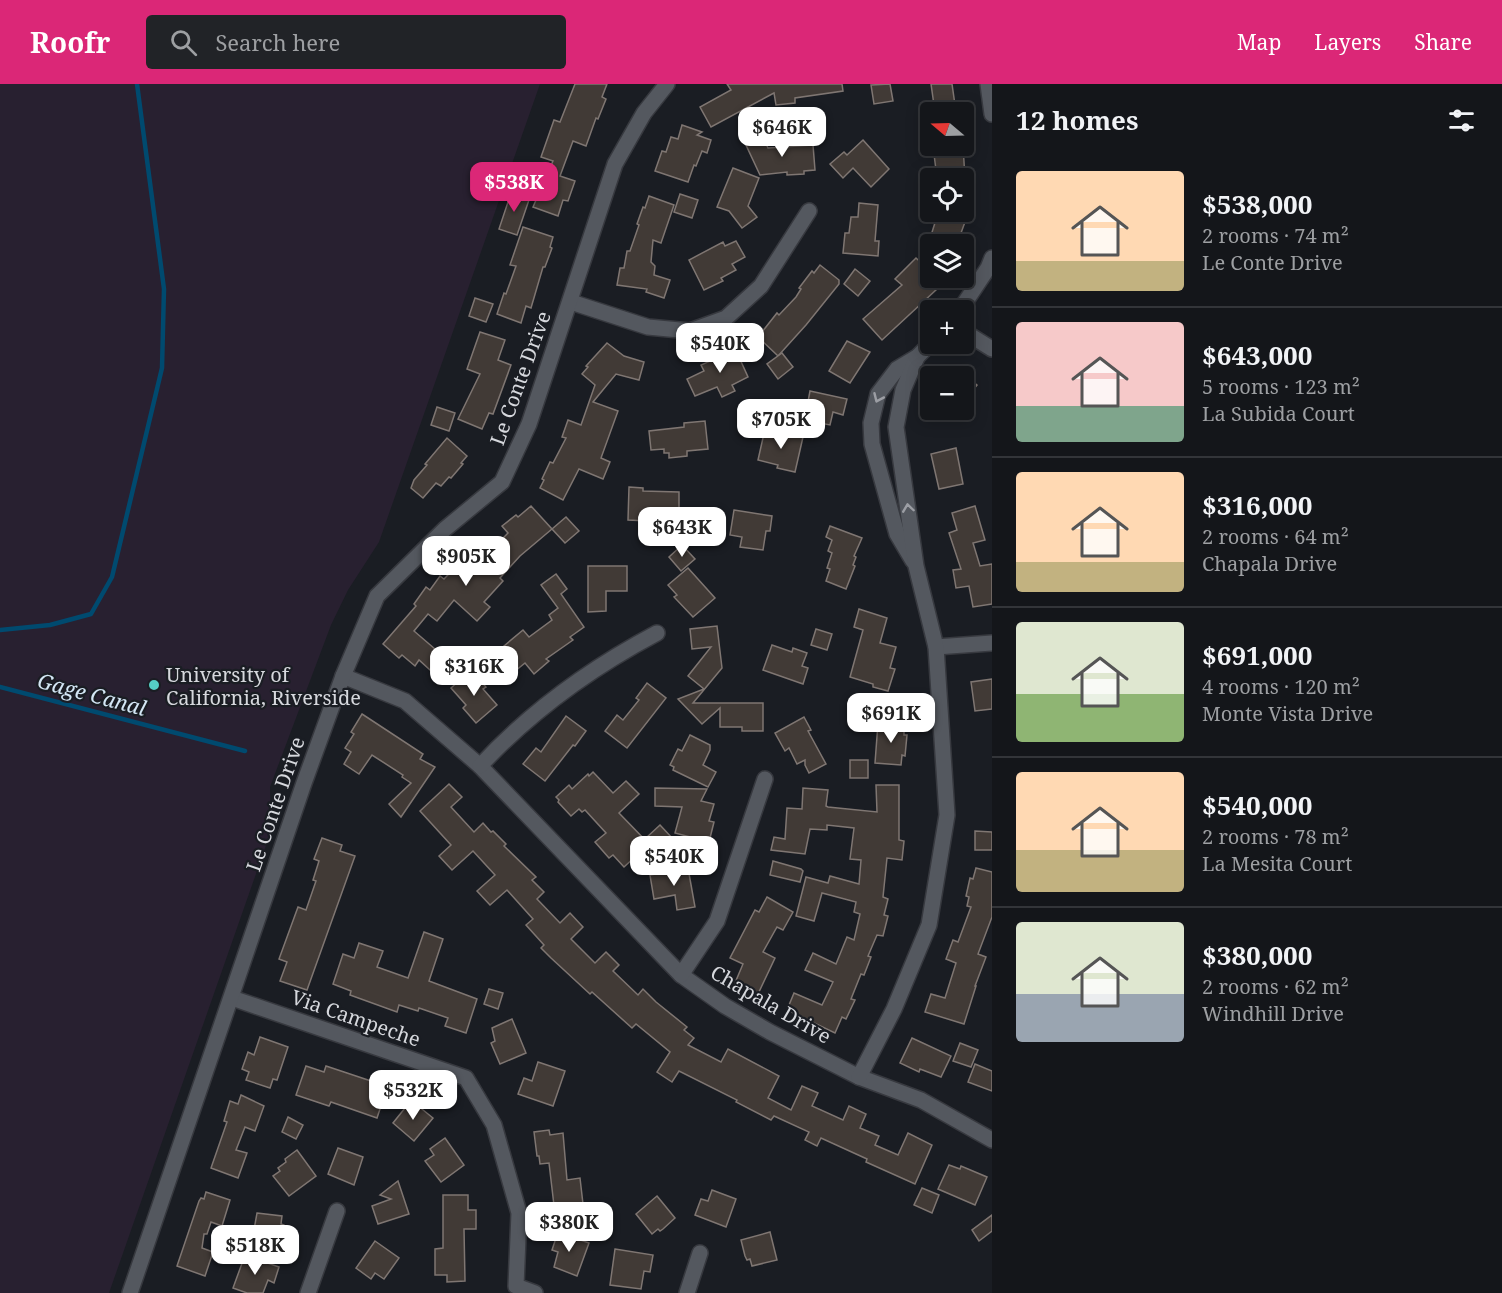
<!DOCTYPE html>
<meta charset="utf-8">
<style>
:root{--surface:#14161a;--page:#212327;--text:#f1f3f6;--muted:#9d9fa2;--line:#333539;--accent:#db2777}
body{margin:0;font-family:"Noto Serif",serif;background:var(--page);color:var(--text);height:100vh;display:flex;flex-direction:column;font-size:22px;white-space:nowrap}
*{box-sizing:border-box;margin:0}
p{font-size:20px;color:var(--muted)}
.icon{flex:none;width:33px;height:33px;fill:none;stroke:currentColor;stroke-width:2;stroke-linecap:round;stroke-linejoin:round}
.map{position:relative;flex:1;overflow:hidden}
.sheet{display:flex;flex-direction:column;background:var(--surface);width:510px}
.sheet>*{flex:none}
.needle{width:39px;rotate:289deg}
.controls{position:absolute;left:920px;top:18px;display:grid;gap:12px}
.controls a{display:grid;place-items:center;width:54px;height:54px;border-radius:6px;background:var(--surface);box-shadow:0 3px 15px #0003,0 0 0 2px var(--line);font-size:30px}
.price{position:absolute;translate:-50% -51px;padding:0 14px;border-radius:12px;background:#fff;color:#222;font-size:20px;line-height:39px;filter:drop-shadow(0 2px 3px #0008)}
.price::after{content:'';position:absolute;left:50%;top:36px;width:18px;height:14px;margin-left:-9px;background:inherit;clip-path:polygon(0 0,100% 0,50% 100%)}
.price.current{background:var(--accent);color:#fff}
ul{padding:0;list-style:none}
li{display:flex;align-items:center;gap:18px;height:150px;padding:0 24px}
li+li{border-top:2px solid var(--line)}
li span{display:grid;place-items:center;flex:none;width:168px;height:120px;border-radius:6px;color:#555}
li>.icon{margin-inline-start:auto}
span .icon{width:72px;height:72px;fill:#fffc;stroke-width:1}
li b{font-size:26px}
h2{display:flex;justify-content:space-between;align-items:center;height:72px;padding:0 24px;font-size:26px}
header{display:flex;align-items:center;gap:36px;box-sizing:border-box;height:84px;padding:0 30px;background:var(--accent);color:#fff}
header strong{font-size:28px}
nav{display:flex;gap:33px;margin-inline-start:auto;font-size:21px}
.search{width:420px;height:54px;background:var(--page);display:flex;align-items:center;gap:15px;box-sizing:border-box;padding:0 21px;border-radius:6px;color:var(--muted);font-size:22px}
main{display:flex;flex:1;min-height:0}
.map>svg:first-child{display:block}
.education{fill:#282030}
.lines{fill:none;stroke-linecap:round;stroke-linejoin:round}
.stream{stroke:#004a6f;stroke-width:4.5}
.building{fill:#413a36;stroke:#7f7672;stroke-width:1.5}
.minor-casing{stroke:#37393f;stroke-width:18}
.minor{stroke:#54585f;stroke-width:15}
.oneway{stroke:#9c9ea4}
.poi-dot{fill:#55cec5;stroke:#1a1d23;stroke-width:2}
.labels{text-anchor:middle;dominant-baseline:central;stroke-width:4.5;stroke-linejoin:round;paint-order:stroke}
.street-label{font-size:20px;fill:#d6d8dd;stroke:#1a1d23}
.poi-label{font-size:20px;fill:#d6d8dd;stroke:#1a1d23;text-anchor:start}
.water-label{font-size:21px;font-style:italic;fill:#d4e7f5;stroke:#1a1d23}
</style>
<header>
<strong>Roofr</strong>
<div class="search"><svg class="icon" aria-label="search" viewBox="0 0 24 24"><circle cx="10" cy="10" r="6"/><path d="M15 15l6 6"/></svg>Search here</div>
<nav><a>Map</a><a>Layers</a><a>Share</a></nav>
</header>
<main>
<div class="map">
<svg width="992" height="1209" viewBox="0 0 992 1209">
<rect width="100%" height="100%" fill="#1a1d23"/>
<path class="education" d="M0,0H540L379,458L348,506L331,541L270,703L271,747L109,1209H0Z"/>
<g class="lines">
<g class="stream">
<path d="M0,546L50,541L91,530L112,493L162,284L164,205L137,0"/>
<path d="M0,603L245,667"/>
</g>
</g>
<g class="building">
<path d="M575,0H607L602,13L606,15L598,35L596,34L586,62L573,57L560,92L575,97L568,117L563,116L558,132L533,123L553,77L541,73L554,36L560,38Z"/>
<path d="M727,0H842L843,7L795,14V19L776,21L774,9L711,43L700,23L731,6Z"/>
<path d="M890,0L893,17L874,20L871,1Z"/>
<path d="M931,0H952L956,28H935Z"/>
<path d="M682,41L702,48L697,51L711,56L707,69L702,67L696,82L694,81L688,98L655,87L662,67L666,68L671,53L678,55Z"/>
<path d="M763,53L768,64L813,61L815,86L804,87V90L787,91V88L760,91L746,61Z"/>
<path d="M863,56L889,85L871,103L853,84L843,94L830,80L844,68L847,71Z"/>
<path d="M933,62H963L965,94H937Z"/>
<path d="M733,84L759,94L748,122L757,133L742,144L729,127L717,123Z"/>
<path d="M512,106L530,113L517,151L499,145Z"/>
<path d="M680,110L698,116L692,134L674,128Z"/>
<path d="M649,112L674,121L661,159L653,156L651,178L655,182L654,191L670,196L664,214L646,208L647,205L617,201L620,184H624L627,167H630L639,141L637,140L643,123L645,124Z"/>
<path d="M859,119L878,121L875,157H879L878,172L843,169L845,149H849L851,133H858Z"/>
<path d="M938,129L965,138L957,160H937L929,158Z"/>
<path d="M523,143L553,153L550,163L552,164L545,183H543L531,224L526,222L521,239L497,230L504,209L506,210L516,182L510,181Z"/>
<path d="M736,157L745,173L732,180L736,186L721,194L723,197L704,206L689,176L723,158L725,162Z"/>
<path d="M916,174L930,187V194H937L931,200L937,205L882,256L863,235L902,201L895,195Z"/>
<path d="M820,181L839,196V200L806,241L778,272L758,253L777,229L779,231L796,213L801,205L799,204L812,187L814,189Z"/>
<path d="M855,185L870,197L858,212L844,200Z"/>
<path d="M475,214L493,220L486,238L469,232Z"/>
<path d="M480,248L505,256L498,276L511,281L493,330L489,329L482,345L458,335L480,290L467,285Z"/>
<path d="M847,257L870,268L850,299L829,287Z"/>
<path d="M607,259L624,272L644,278L639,296L616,290L593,318L618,327L601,374L610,378L603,395L579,385L563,416L540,404L544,396L542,395L550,378L553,379L566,354L562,353L568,336L581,341L595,301L582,290L588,283L586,282Z"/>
<path d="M734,262L748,293L732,301L735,307L722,313L717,303L695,312L687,295L704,287L701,281L717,274L715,271Z"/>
<path d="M782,269L793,283L778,295L767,280Z"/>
<path d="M963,289L977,301L963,318Z"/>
<path d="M810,307L847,315L843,331L833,328L830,341L809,337L811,324L807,323Z"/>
<path d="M437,323L455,329L449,347L431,341Z"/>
<path d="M705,337L708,365L687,367V372L669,374V369H664V365L651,366L649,347L684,343V339Z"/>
<path d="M765,345L803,353L795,388L777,384L778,381L758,376Z"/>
<path d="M447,354L467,372L461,379L463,380L451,394L449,393L441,402L436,399L423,414L411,404L414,396L427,381L425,380Z"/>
<path d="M956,364L963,400L939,405L931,370Z"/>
<path d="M629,403L643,404V407L679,408V426H666V432H648V437L628,436Z"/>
<path d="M531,422L552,445L520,472L500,494L503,497L484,518L490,523L477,537L454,516L437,537L428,530L414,547L442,571L430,586L419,576L415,582L402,571L399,574L383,560L416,522L414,520L426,503L430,506L440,492L444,495L470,468L480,478L508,449L502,442L516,431L518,433Z"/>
<path d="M975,422L985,456L973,459L980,482L992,480V520L973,523L969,502L956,504L953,486L961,485L949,449L957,446L952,429Z"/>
<path d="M734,426L772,432L770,447H766L763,466L740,463L742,453L730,451Z"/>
<path d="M566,433L579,447L565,459L552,445Z"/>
<path d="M830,442L862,454L854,472L856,473L853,481L855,482L846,505L826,497L830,485L827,484L832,469L828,467L832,456L826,453Z"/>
<path d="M682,461L695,475L681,487L669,473Z"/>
<path d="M588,482H627V507H606V527L588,528Z"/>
<path d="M688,484L715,514L693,533L674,513L677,511L668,501Z"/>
<path d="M556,490L567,505L561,510L584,543L570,553L573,556L546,575L549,577L534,590L525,579L509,592L492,572L523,546L529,553L552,536L549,531L558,524L541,501Z"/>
<path d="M859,525L887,534L880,559L896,563L890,584L895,585L888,607L873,603V600L850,593L863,546L854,543Z"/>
<path d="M717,542L722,584L693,619H763V647H742V643H720V624L702,640L678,615L704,605L688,592L711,563L692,565L690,545Z"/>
<path d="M816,545L832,550L827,566L811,561Z"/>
<path d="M772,561L792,568L793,564L807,569L802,582L808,584L803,600L763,586Z"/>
<path d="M464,565L477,578L464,591L451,578Z"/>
<path d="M471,586L486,603L483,605L497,621L476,639L463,624L466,621L451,604Z"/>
<path d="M992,595V625L975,627L971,598Z"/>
<path d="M647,599L666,614L627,664L605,647L617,631L623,636L639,616L636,614Z"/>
<path d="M362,630L423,670L420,675L435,683L401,733L389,720L411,699L402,693L403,691L372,671L359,690L344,680L351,668L345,664L354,650L351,648Z"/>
<path d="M566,632L586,647L575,662L573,661L545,697L523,680L536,664L541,668Z"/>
<path d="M804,633L811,646L808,647L826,680L809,689L805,681V676L797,680L789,664L785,667L775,649Z"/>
<path d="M878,639L904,641V651H907L905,672L902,671L901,681L875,679Z"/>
<path d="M690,651L710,661V666L703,681L716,688L708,703L673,686L674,683L670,681L678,665L682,667Z"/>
<rect x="850" y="676" width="18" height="18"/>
<path d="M593,688L613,709L626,697L639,710L619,729L649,760L624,783L613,771L609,774L595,758L606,749L585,726L582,728L579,725L571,732L558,718L559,716L556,713L569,701L572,705L588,690L589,692Z"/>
<path d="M449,700L462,713L451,723L474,748L483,739L491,748L493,747L506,760L504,762L536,793L532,796L544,808L537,815L560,839L570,829L583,843L571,855L595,879L606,868L619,881L613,887L638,911L643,905L656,918L687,943L684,946L694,954L688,961L721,978L728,965L779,992L768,1014L791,1026L802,1002L818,1009L812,1022L843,1036L849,1022L866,1030L860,1044L879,1052L875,1061L898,1071L908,1049L932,1061L915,1100L866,1078L867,1075L821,1054L817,1062L805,1056L809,1048L774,1032L771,1036L736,1018L737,1016L679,987L672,998L657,988L670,968L636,940L632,944L592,908L590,910L551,874L541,864L544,861L526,841L533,835L507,806L490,821L477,807L495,791L473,767L452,786L439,772L451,761L420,727Z"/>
<path d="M876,701H899V756L904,757L902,776L887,774L883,813L888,815L884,831L888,832L883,852L877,851L868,872L871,873L864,891L861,890L851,915L855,916L846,935L842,933L835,949L787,926L794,909L822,921L833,898L805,886L813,869L836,880L847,853L854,856L860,830L854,828L856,818L822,809L814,837L796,832L806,793L828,799L830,792L859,800L861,776L850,775L854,744L827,741V746L810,745L805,770L771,766L774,753L785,755L787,724L802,725L803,704L828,706L826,722L828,723L877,728Z"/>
<path d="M655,704L707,705L701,717L714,720L709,737L714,738L709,758L675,749L682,723L655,722Z"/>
<path d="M660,741L673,755L659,768L646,754Z"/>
<path d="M975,747L992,748V766H975Z"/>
<path d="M322,754L342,761L340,767L355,772L307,906L280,897L287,878L279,875L298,823L306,826L316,797L313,796L319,777L314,775Z"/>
<path d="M773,777L801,785L803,787L800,798L770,791Z"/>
<path d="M688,784L695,823L677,826L675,811L654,815L650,791Z"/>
<path d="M976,784L992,788V833L978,870L986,873L975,902H976L964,940L925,928L931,910L945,914L956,879L946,875L953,856L958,858L971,823L967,822L969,813L966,812L970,794L973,795Z"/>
<path d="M767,813L793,828L783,846L777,843L763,868L775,874L758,910L735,899L743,880L730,874L755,826L759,828Z"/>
<path d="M424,848L443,855L429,897L477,915L466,949L445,942L448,934L419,924L418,927L399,921L397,928L350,911L351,907L333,900L343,870L354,874L359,859L383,867L377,883L408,894Z"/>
<path d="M489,905L503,909L498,925L484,920Z"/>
<path d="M512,935L526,969L500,980L491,959L495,957L492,944Z"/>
<path d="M260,953L288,963L277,996L273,995L270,1004L246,996L249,988L242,985L248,968L254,971Z"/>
<path d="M912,954L951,972L941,993L920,985L919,988L900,979Z"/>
<path d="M960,959L978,966L971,983L953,977Z"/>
<path d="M538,978L565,987L553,1022L518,1010L524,994L532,997Z"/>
<path d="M975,980L992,987V1007L968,998Z"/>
<path d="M306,982L324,988L326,982L374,998L371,1005L385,1010L377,1034L331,1018L329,1022L296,1011Z"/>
<path d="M241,1011L264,1022L255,1047L245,1043L236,1066L247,1069L238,1094L211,1084L227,1038L224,1037L230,1017L238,1020Z"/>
<path d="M409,1019L415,1024L417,1021L433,1034L414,1057L393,1039Z"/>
<path d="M288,1033L303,1041L296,1055L282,1048Z"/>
<path d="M549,1046L550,1051L563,1049L567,1096L580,1094L583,1120L572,1121L573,1128L555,1130L549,1079L540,1080L539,1072H537L534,1048Z"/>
<path d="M445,1054L464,1081L441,1098L425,1077L434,1071L430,1065Z"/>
<path d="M338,1064L363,1073L354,1101L328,1090Z"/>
<path d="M297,1066L316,1092L289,1112L273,1092L280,1087L278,1084L286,1078L285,1075Z"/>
<path d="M949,1081L960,1085L961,1082L987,1093L975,1121L938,1105Z"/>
<path d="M398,1097L409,1130L378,1140L372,1122L391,1115L380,1111Z"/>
<path d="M922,1104L939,1111L932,1129L914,1121Z"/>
<path d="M712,1106L736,1115L726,1143L695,1131L701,1115L708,1117Z"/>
<path d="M206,1108L230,1116L222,1142L211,1138L207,1150H204L202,1164L213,1168L205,1192L177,1182L199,1117L201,1114L204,1115Z"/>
<path d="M443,1111H468V1126H476V1145H464L465,1197L447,1198V1191H435V1165L443,1164Z"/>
<path d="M657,1112L675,1134L663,1145L660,1147L658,1145L652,1150L636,1130Z"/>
<path d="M257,1129L282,1132L281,1140L284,1141V1144L282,1161L252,1157Z"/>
<path d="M992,1131V1147L979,1157L972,1146Z"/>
<path d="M558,1148L589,1159L577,1192L554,1183L558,1168L552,1166Z"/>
<path d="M770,1148L777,1176L752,1182L750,1175L747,1176L745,1172L741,1156Z"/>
<path d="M375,1157L399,1174L384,1195L375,1189L371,1195L356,1184Z"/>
<path d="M615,1165L653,1171L650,1188L644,1187L641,1205L610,1201Z"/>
<path d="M245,1171L279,1183L274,1199L268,1196L263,1209H247L233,1204Z"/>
</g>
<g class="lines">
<defs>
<g id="minor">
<path d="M988,0L992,30"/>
<path d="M571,218L648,243L690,247L726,234L761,202L809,127"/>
<path d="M960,226L988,184L992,174"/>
<path d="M963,247L992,265"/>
<path d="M913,477L897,450L872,360L871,339L878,310L897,285L917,273L930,260"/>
<path d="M936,563L992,559"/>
<path d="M343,592L405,617L480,682L681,891L725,922L770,948L859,993L921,1016L992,1056"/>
<path d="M480,682C531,627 591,584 657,549"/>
<path d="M681,891L717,837L765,695"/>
<path d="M232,914L466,994L494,1041L519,1129L516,1202L535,1209"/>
<path d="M859,993L894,925L929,841L947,731L936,563L916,482L896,343L903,306L917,273"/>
<path d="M130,1209L304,699L343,592L377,512L445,445L502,398L529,340L615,80L644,29L667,0"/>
<path d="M308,1209L337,1127"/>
<path d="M687,1209L700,1169"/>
</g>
</defs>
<use href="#minor" class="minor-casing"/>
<use href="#minor" class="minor"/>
</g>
<defs><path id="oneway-chevron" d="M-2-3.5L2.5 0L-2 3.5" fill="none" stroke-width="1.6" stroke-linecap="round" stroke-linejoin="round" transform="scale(1.5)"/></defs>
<g class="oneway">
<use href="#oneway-chevron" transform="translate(878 314) rotate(114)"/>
<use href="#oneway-chevron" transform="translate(908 424) rotate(-98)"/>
</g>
<circle class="poi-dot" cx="154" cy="601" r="6"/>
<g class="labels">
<g class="street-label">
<text transform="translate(520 294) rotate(-70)">Le Conte Drive</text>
<text transform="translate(275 720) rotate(-71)">Le Conte Drive</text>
<text transform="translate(771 920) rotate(30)">Chapala Drive</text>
<text transform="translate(356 934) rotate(19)">Via Campeche</text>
</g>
<g class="poi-label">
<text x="166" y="590">University of<tspan x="166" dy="23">California, Riverside</tspan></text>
</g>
<g class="water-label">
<text transform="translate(92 610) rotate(15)">Gage Canal</text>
</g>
</g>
</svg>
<div class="controls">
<a><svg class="needle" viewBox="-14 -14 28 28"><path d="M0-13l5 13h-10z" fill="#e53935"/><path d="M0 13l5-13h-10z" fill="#9d9fa2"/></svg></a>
<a><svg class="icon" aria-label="locate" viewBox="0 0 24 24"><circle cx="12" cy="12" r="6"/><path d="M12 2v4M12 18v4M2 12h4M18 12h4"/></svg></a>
<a><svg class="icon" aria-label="layers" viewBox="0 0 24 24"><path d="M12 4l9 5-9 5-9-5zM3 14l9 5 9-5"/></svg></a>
<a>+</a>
<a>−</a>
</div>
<b class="price" style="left:782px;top:74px">$646K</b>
<b class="price current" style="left:514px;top:129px">$538K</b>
<b class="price" style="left:720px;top:290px">$540K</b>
<b class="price" style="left:781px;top:366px">$705K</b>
<b class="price" style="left:682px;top:474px">$643K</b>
<b class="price" style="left:466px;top:503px">$905K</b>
<b class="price" style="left:474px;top:613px">$316K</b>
<b class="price" style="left:891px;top:660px">$691K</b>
<b class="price" style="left:674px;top:803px">$540K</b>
<b class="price" style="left:413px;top:1037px">$532K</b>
<b class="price" style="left:569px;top:1169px">$380K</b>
<b class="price" style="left:255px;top:1192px">$518K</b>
</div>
<section class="sheet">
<h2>12 homes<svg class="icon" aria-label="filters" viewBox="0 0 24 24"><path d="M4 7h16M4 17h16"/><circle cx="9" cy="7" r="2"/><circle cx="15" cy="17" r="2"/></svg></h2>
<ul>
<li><span style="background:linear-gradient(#ffd9b3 75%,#c2b280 0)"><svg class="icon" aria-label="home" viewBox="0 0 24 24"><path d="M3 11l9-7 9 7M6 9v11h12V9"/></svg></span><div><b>$538,000</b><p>2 rooms · 74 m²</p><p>Le Conte Drive</p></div></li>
<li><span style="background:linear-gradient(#f6c9c9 70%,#7fa58c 0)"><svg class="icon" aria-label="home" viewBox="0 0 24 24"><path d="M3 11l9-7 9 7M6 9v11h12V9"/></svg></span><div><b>$643,000</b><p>5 rooms · 123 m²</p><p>La Subida Court</p></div></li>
<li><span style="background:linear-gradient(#ffd9b3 75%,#c2b280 0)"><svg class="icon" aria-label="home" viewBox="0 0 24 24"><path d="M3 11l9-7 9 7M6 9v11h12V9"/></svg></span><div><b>$316,000</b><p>2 rooms · 64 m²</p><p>Chapala Drive</p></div></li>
<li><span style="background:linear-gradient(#dfe7d0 60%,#8fb573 0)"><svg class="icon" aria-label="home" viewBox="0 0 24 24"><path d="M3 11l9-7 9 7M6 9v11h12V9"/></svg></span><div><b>$691,000</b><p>4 rooms · 120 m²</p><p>Monte Vista Drive</p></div></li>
<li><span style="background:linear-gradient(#ffd9b3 65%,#c2b280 0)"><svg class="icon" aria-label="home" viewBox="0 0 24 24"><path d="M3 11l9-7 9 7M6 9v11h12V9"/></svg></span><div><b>$540,000</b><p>2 rooms · 78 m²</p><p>La Mesita Court</p></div></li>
<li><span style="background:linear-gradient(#dfe7d0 60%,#9aa5b1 0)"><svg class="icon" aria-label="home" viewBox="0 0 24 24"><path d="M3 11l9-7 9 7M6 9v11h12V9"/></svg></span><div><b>$380,000</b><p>2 rooms · 62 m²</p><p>Windhill Drive</p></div></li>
</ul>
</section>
</main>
